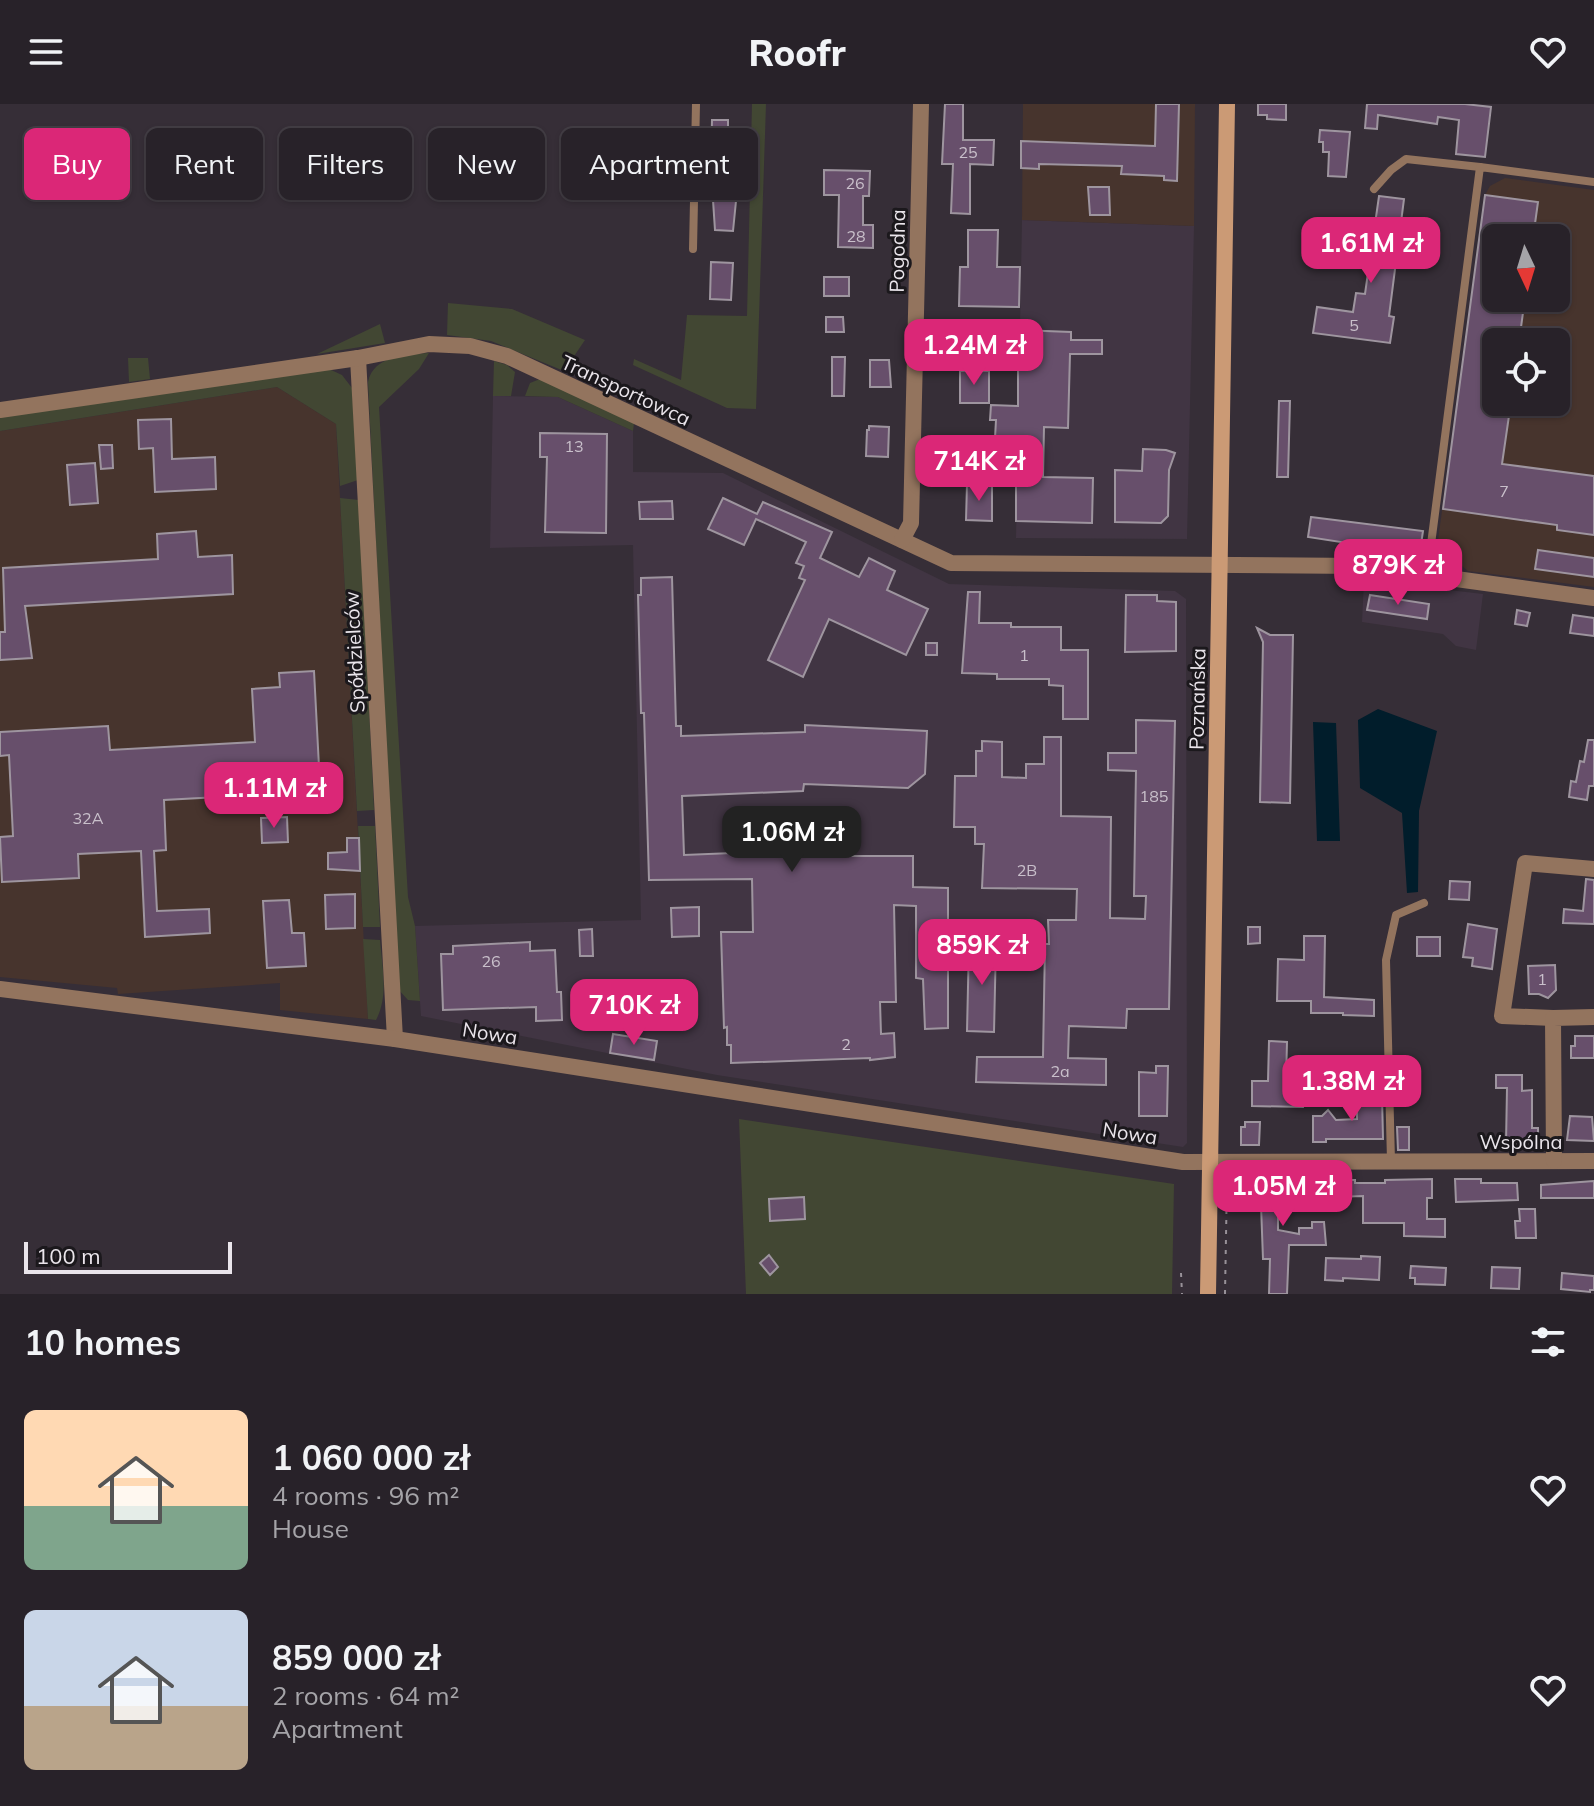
<!DOCTYPE html>
<meta charset="utf-8">
<style>
:root{--surface:#282229;--page:#342f35;--text:#f1f3f6;--muted:#a5a4a8;--line:#443f46;--accent:#db2777}
body{margin:0;font-family:Mulish,sans-serif;background:var(--page);color:var(--text);height:100vh;display:flex;flex-direction:column;font-size:30px;white-space:nowrap}
*{box-sizing:border-box;margin:0}
p{font-size:26px;color:var(--muted)}
.icon{flex:none;width:44px;height:44px;fill:none;stroke:currentColor;stroke-width:2;stroke-linecap:round;stroke-linejoin:round}
.map{position:relative;height:1190px;overflow:hidden}
.panel{display:flex;flex-direction:column;background:var(--surface);flex:1}
.panel>*{flex:none}
.banner{position:absolute;left:24px;top:24px;width:800px;height:72px;display:flex;gap:16px}
.needle{width:52px;rotate:176deg}
.tools{position:absolute;left:1482px;top:120px;display:grid;gap:16px}
.tools a{display:grid;place-items:center;width:88px;height:88px;border-radius:12px;background:var(--surface);box-shadow:0 2px 6px #0004,0 0 0 2px var(--line);font-size:40px}
.scale{position:absolute;left:24px;bottom:20px;width:208px;box-sizing:border-box;padding-left:8px;border:4px solid #eae5eb;border-top:0;font-size:22px;line-height:28px;white-space:nowrap;color:#eae5eb;-webkit-text-stroke:6px #1b181c;paint-order:stroke}
.price{position:absolute;translate:-50% -68px;padding:0 18px;border-radius:16px;background:var(--accent);color:#fff;font-size:26px;line-height:52px;filter:drop-shadow(0 2px 4px #0008)}
.price::after{content:'';position:absolute;left:50%;top:48px;width:24px;height:18px;margin-left:-12px;background:inherit;clip-path:polygon(0 0,100% 0,50% 100%)}
.price.current{background:#222;color:#fff}
ul{padding:0;list-style:none}
li{display:flex;align-items:center;gap:24px;height:200px;padding:0 24px}
li span{display:grid;place-items:center;flex:none;width:224px;height:160px;border-radius:12px;color:#555}
li>.icon{margin-inline-start:auto}
span .icon{width:96px;height:96px;fill:#fffc;stroke-width:1}
li b{font-size:34px}
h2{display:flex;justify-content:space-between;align-items:center;height:96px;padding:0 24px;font-size:34px}
.tag{padding:0 28px;border-radius:12px;background:var(--surface);box-shadow:0 2px 6px #0004,0 0 0 2px var(--line);font-size:28px;line-height:72px}
.tag.current{background:var(--accent);color:#fff}
header{display:flex;justify-content:space-between;align-items:center;height:104px;padding:0 24px;background:var(--surface);font-size:36px;font-weight:800}
.map>svg:first-child{display:block}
.built{fill:#413543}
.industrial{fill:#47342d;fill-rule:evenodd}
.green{fill:#424733}
.water{fill:#011d2b}
.building{fill:#674f6b;stroke:#9e959f;stroke-width:2}
.lines{fill:none;stroke-linecap:round;stroke-linejoin:round}
.path{stroke:#989299;stroke-width:2;stroke-dasharray:4 6;stroke-linecap:butt}
.service{stroke:#93745e;stroke-width:8}
.minor{stroke:#93745e;stroke-width:16}
.secondary{stroke:#cb9a75;stroke-width:16}
.labels{text-anchor:middle;dominant-baseline:central;stroke-width:6;stroke-linejoin:round;paint-order:stroke}
.number-label{font-size:16px;fill:#c9c0cb}
.street-label{font-size:20px;fill:#eae5eb;stroke:#1b181c}
</style>
<header><svg class="icon" aria-label="menu" viewBox="0 0 24 24"><path d="M4 6h16M4 12h16M4 18h16"/></svg>Roofr<svg class="icon" aria-label="heart" viewBox="0 0 24 24"><path d="M12 20l-8-8c-3-5 5-10 8-4 3-6 11-1 8 4z"/></svg></header>
<div class="map">
<svg width="1594" height="1190" viewBox="0 0 1594 1190">
<rect width="100%" height="100%" fill="#362e37"/>
<g class="built">
<path d="M1022,116L1194,122L1187,435L1016,434Z"/>
<path d="M493,292L558,293L633,327V368L723,369L949,480L1175,487L1186,495L1187,1039L1183,1043L717,971L421,912L415,822L641,816L633,441L490,444Z"/>
<path d="M1364,476L1483,490L1476,546L1456,542L1443,530L1362,518Z"/>
</g>
<g class="industrial">
<path d="M1023,0H1195L1194,122L1022,116Z"/>
<path d="M1505,74L1594,86V483L1468,467L1451,453L1436,451L1485,91L1490,82ZM1496,134H1556V194H1496ZM1496,238H1556V298H1496Z"/>
<path d="M277,283L336,320L368,915L280,906V879L118,890L117,884L0,873V327Z"/>
</g>
<g class="green">
<path d="M752,0H766L756,305L727,304L633,261L634,255L681,276L687,211L747,212Z"/>
<path d="M448,199L512,205L585,236L564,267L491,237L447,231Z"/>
<path d="M380,220L385,239L317,250Z"/>
<path d="M429,249L419,265L379,303L408,793L415,822L420,897L408,896L398,885L368,278C374,251 406,251 429,249Z"/>
<path d="M128,254H148L150,275L129,278Z"/>
<path d="M494,257L507,261L515,268L511,292H493Z"/>
<path d="M329,265L342,271L352,284L358,376L340,382L336,320L277,283L0,327V312Z"/>
<path d="M540,275L634,319L633,327L558,293L525,292L530,279Z"/>
<path d="M340,394L359,396L374,706L357,707Z"/>
<path d="M358,722H375L380,823H363Z"/>
<path d="M363,835L380,836C382,862 389,892 376,916L368,915Z"/>
<path d="M739,1015L1174,1080L1172,1190H746Z"/>
</g>
<g class="water">
<path d="M1378,605L1437,627L1419,707L1418,788L1407,789L1402,709L1360,684L1358,616Z"/>
<path d="M1313,618L1336,619L1340,737H1317Z"/>
</g>
<g class="building">
<path d="M945,0H963V36H994L993,61L970,60V110L951,109L953,60H942Z"/>
<path d="M1156,0H1179L1177,77L1164,76V72L1121,70L1122,62L1039,60V65L1021,64V37L1155,42Z"/>
<path d="M1258,0H1286V16L1267,15V11H1258Z"/>
<path d="M1367,0H1465L1491,3L1485,53L1456,50L1459,16L1438,13L1437,20L1378,11L1377,25L1365,24Z"/>
<path d="M712,16H728V60H711Z"/>
<path d="M1320,26L1350,28L1346,73L1328,72L1329,48H1323V38H1319Z"/>
<path d="M824,66L870,67L869,92H863V121H873V144L838,143L839,91H824Z"/>
<path d="M1088,83H1109L1110,111H1090Z"/>
<path d="M1485,91L1538,98L1533,134H1496V194H1525L1519,238H1496V298H1511L1502,360L1594,372V431L1557,426V421L1443,405Z"/>
<path d="M1379,92L1404,95L1389,212L1394,213L1390,239L1313,229L1317,203L1353,208L1356,189L1365,190Z"/>
<path d="M713,96L736,97L733,127L715,126Z"/>
<path d="M968,126H998L997,163H1020L1019,203L959,202L960,163H968Z"/>
<path d="M711,158L733,159L731,196L710,195Z"/>
<rect x="824" y="173" width="25" height="19"/>
<path d="M826,213H843L844,228H826Z"/>
<path d="M1019,226L1071,228V236H1102V250H1070L1068,324L1044,323L1043,373L1093,374L1092,419L1016,417V379L1000,378L1001,359H1011L1012,335L995,334L996,316H990L991,301L1018,302V255H989L988,242L1019,241Z"/>
<path d="M832,253H845L844,292H832Z"/>
<path d="M870,256H889L891,283H870Z"/>
<rect x="960" y="267" width="29" height="32"/>
<path d="M1279,297H1290L1288,373H1277Z"/>
<path d="M171,315L172,355L215,353L216,385L155,388L153,344L139,345L138,316Z"/>
<path d="M869,322L889,323L888,353L866,352L867,326H869Z"/>
<path d="M540,329L607,330L606,429L545,428L547,353H540Z"/>
<path d="M99,341H112L113,364L101,365Z"/>
<path d="M1143,345L1166,346L1175,349L1169,366L1168,412L1161,419L1115,418V366L1142,367Z"/>
<path d="M95,359L98,399L70,401L67,361Z"/>
<path d="M967,380L992,381V417L966,416Z"/>
<path d="M723,394L757,410L763,398L832,428L820,454L859,473L869,454L895,467L887,486L928,505L906,551L829,515L803,573L768,556L805,476L799,474L804,462L796,459L806,438L756,415L744,441L708,425Z"/>
<path d="M672,397L673,415H640L639,398Z"/>
<path d="M1311,413L1423,427L1419,454L1353,444L1354,440L1308,433Z"/>
<path d="M196,427L198,453L232,451L233,490L25,502L32,554L0,556V528H5L3,464L158,455L157,430Z"/>
<path d="M1538,446L1594,454V473L1535,465Z"/>
<path d="M672,473L676,622H681V632L805,628V621L927,627L925,670L908,684L804,680L803,687L682,692L684,751L786,747V724L812,723L813,752H913V783L948,784V924L925,925L923,875L916,874V802L894,801L896,898H880L881,930L894,929L895,953L870,956V954L731,959V941H727V923L724,924L721,828H753L752,775L649,776L644,609H641L638,491H641V474Z"/>
<path d="M968,488H980L979,519H1011V523H1061V546H1088V615H1063V582L1049,581V575H997V570L962,569Z"/>
<path d="M1126,491H1157V497L1176,498V547L1125,548Z"/>
<path d="M1370,491L1429,500L1427,515L1367,506Z"/>
<path d="M1517,506L1530,509L1527,522L1515,520Z"/>
<path d="M1573,511L1594,514V532L1570,529Z"/>
<path d="M1257,524L1270,531H1293L1290,699L1260,698L1263,538Z"/>
<rect x="926" y="539" width="11" height="12"/>
<path d="M314,567L320,682H258V691L164,696L166,746L154,747L157,807L209,805L210,829L145,833L141,747L78,750L79,774L2,778L0,733L13,732L9,651L0,652V628L108,622L110,646L255,638L252,585L280,583L279,569Z"/>
<path d="M1136,616L1175,617L1169,905H1127L1126,924L1069,922L1068,954L1106,955V981L976,978L977,953H1043L1045,840H1049L1048,816H1076L1077,785L982,784L984,740H975V723H954L955,672H976V647H982V637L1002,638V673L1026,674V660H1044V633H1061V712L1111,713L1110,814L1145,815L1146,792H1134L1136,667L1108,666V649H1136Z"/>
<path d="M1588,636H1594V682H1589L1587,696L1569,693L1571,677L1576,678L1580,657L1584,658Z"/>
<path d="M287,713L288,738L262,739L261,714Z"/>
<path d="M347,734H359L360,767L328,765V749L347,748Z"/>
<path d="M1586,775L1594,776V820L1563,819L1564,805L1583,807Z"/>
<path d="M1450,777L1470,778L1469,796L1449,795Z"/>
<path d="M355,790V824L326,825L325,791Z"/>
<path d="M289,796L292,829H304L306,862L267,864L263,797Z"/>
<path d="M699,803V832L672,833L671,804Z"/>
<path d="M1468,820L1497,825L1492,865L1472,862L1473,854L1463,853Z"/>
<path d="M1248,823H1260V839L1248,840Z"/>
<path d="M592,825L593,852H580L579,826Z"/>
<path d="M1304,832H1325L1324,893L1374,896V912L1343,911V909H1311V897H1277L1278,855L1304,856Z"/>
<rect x="1417" y="833" width="23" height="19"/>
<path d="M530,838V847L555,846L557,888H561L562,916L536,917V903L443,906L441,850H453V842Z"/>
<path d="M969,839H996L994,928L967,927Z"/>
<path d="M1555,861L1556,886L1548,894L1539,890H1529L1528,862Z"/>
<path d="M617,880V902H602L601,881Z"/>
<path d="M613,930L657,937L654,956L610,949Z"/>
<path d="M1575,932H1594V954H1571V942H1575Z"/>
<path d="M1269,937L1287,938L1286,977L1312,978V969L1362,970L1363,991H1304L1303,1003L1252,1002V977H1268Z"/>
<path d="M1156,962H1168L1167,1012H1139V968L1156,969Z"/>
<path d="M1496,971H1522V987L1532,986V1024H1538V1040H1506L1507,984H1496Z"/>
<path d="M1357,992H1382L1383,1035H1326V1038H1313V1012H1322L1328,1006L1336,1016L1357,1015Z"/>
<path d="M1570,1012L1592,1013L1594,1037L1567,1036Z"/>
<path d="M1245,1018H1260L1259,1041H1241V1023H1245Z"/>
<path d="M1397,1023H1409V1046H1398Z"/>
<path d="M1432,1075V1094H1427V1115H1445V1133L1404,1132V1119H1363V1092L1335,1093V1076H1355V1079H1385V1076Z"/>
<path d="M1455,1075H1481V1079H1517L1518,1096L1456,1098Z"/>
<path d="M1310,1076V1095L1278,1096V1126L1299,1130V1124H1312V1118H1324L1326,1141H1289L1287,1190H1269L1270,1155H1263L1261,1101H1254L1253,1077Z"/>
<path d="M1594,1077V1094H1541V1081Z"/>
<path d="M804,1093L805,1115L770,1117L769,1095Z"/>
<path d="M1519,1105H1535L1536,1134H1516L1515,1117H1520Z"/>
<path d="M769,1151L778,1163L770,1171L760,1159Z"/>
<path d="M1361,1152L1380,1153L1379,1176L1343,1174V1177L1325,1176L1326,1154L1361,1155Z"/>
<path d="M1411,1162L1446,1164L1445,1181L1415,1180V1174H1410Z"/>
<path d="M1492,1163L1520,1164L1519,1185L1491,1184Z"/>
<path d="M1562,1169L1594,1172V1186H1590V1188L1561,1185Z"/>
</g>
<g class="lines">
<g class="path">
<path d="M1181,1169L1182,1190"/>
<path d="M1225,1190L1227,1075"/>
</g>
<g class="service">
<path d="M1374,85L1391,66L1406,55L1480,63"/>
<path d="M693,145L696,0"/>
<path d="M1427,471L1480,63L1594,78"/>
<path d="M1391,1057L1386,856L1396,811L1424,799"/>
</g>
<g class="minor">
<path d="M358,254L395,935"/>
<path d="M0,306L358,254L429,240L470,242L507,252L951,459L1362,462L1594,494"/>
<path d="M902,436L911,419L921,0"/>
<path d="M0,885L395,935L1183,1058L1594,1057"/>
<path d="M1553,914L1502,912L1525,759L1594,765"/>
<path d="M1554,1057L1553,914L1594,913"/>
</g>
<path class="secondary" d="M1208,1190L1227,0"/>
</g>
<g class="labels">
<g class="number-label">
<text x="968" y="48">25</text>
<text x="855" y="79">26</text>
<text x="856" y="132">28</text>
<text x="1354" y="221">5</text>
<text x="574" y="342">13</text>
<text x="1504" y="387">7</text>
<text x="1024" y="551">1</text>
<text x="1154" y="692">185</text>
<text x="88" y="714">32A</text>
<text x="1027" y="766">2B</text>
<text x="491" y="857">26</text>
<text x="1542" y="875">1</text>
<text x="846" y="940">2</text>
<text x="1060" y="967">2a</text>
</g>
<g class="street-label">
<text transform="translate(897 147) rotate(-89)">Pogodna</text>
<text transform="translate(626 286) rotate(25)">Transportowca</text>
<text transform="translate(354 548) rotate(-93)">Spółdzielców</text>
<text transform="translate(1197 595) rotate(-89)">Poznańska</text>
<text transform="translate(490 929) rotate(9)">Nowa</text>
<text transform="translate(1130 1029) rotate(9)">Nowa</text>
<text x="1521" y="1037">Wspólna</text>
</g>
</g>
</svg>
<div class="tools">
<a><svg class="needle" viewBox="-14 -14 28 28"><path d="M0-13l5 13h-10z" fill="#e53935"/><path d="M0 13l5-13h-10z" fill="#a5a4a8"/></svg></a>
<a><svg class="icon" aria-label="locate" viewBox="0 0 24 24"><circle cx="12" cy="12" r="6"/><path d="M12 2v4M12 18v4M2 12h4M18 12h4"/></svg></a>
</div>
<div class="scale">100 m</div>
<b class="price" style="left:1371px;top:181px">1.61M zł</b>
<b class="price" style="left:974px;top:283px">1.24M zł</b>
<b class="price" style="left:979px;top:399px">714K zł</b>
<b class="price" style="left:1398px;top:503px">879K zł</b>
<b class="price" style="left:274px;top:726px">1.11M zł</b>
<b class="price current" style="left:792px;top:770px">1.06M zł</b>
<b class="price" style="left:982px;top:883px">859K zł</b>
<b class="price" style="left:634px;top:943px">710K zł</b>
<b class="price" style="left:1352px;top:1019px">1.38M zł</b>
<b class="price" style="left:1283px;top:1124px">1.05M zł</b>
<div class="banner">
<a class="tag current">Buy</a>
<a class="tag">Rent</a>
<a class="tag">Filters</a>
<a class="tag">New</a>
<a class="tag">Apartment</a>
</div>
</div>
<section class="panel">
<h2>10 homes<svg class="icon" aria-label="filters" viewBox="0 0 24 24"><path d="M4 7h16M4 17h16"/><circle cx="9" cy="7" r="2"/><circle cx="15" cy="17" r="2"/></svg></h2>
<ul>
<li><span style="background:linear-gradient(#ffd9b3 60%,#7fa58c 0)"><svg class="icon" aria-label="home" viewBox="0 0 24 24"><path d="M3 11l9-7 9 7M6 9v11h12V9"/></svg></span><div><b>1 060 000 zł</b><p>4 rooms · 96 m²</p><p>House</p></div><svg class="icon" aria-label="heart" viewBox="0 0 24 24"><path d="M12 20l-8-8c-3-5 5-10 8-4 3-6 11-1 8 4z"/></svg></li>
<li><span style="background:linear-gradient(#c9d6e8 60%,#b9a48a 0)"><svg class="icon" aria-label="home" viewBox="0 0 24 24"><path d="M3 11l9-7 9 7M6 9v11h12V9"/></svg></span><div><b>859 000 zł</b><p>2 rooms · 64 m²</p><p>Apartment</p></div><svg class="icon" aria-label="heart" viewBox="0 0 24 24"><path d="M12 20l-8-8c-3-5 5-10 8-4 3-6 11-1 8 4z"/></svg></li>
</ul>
</section>
